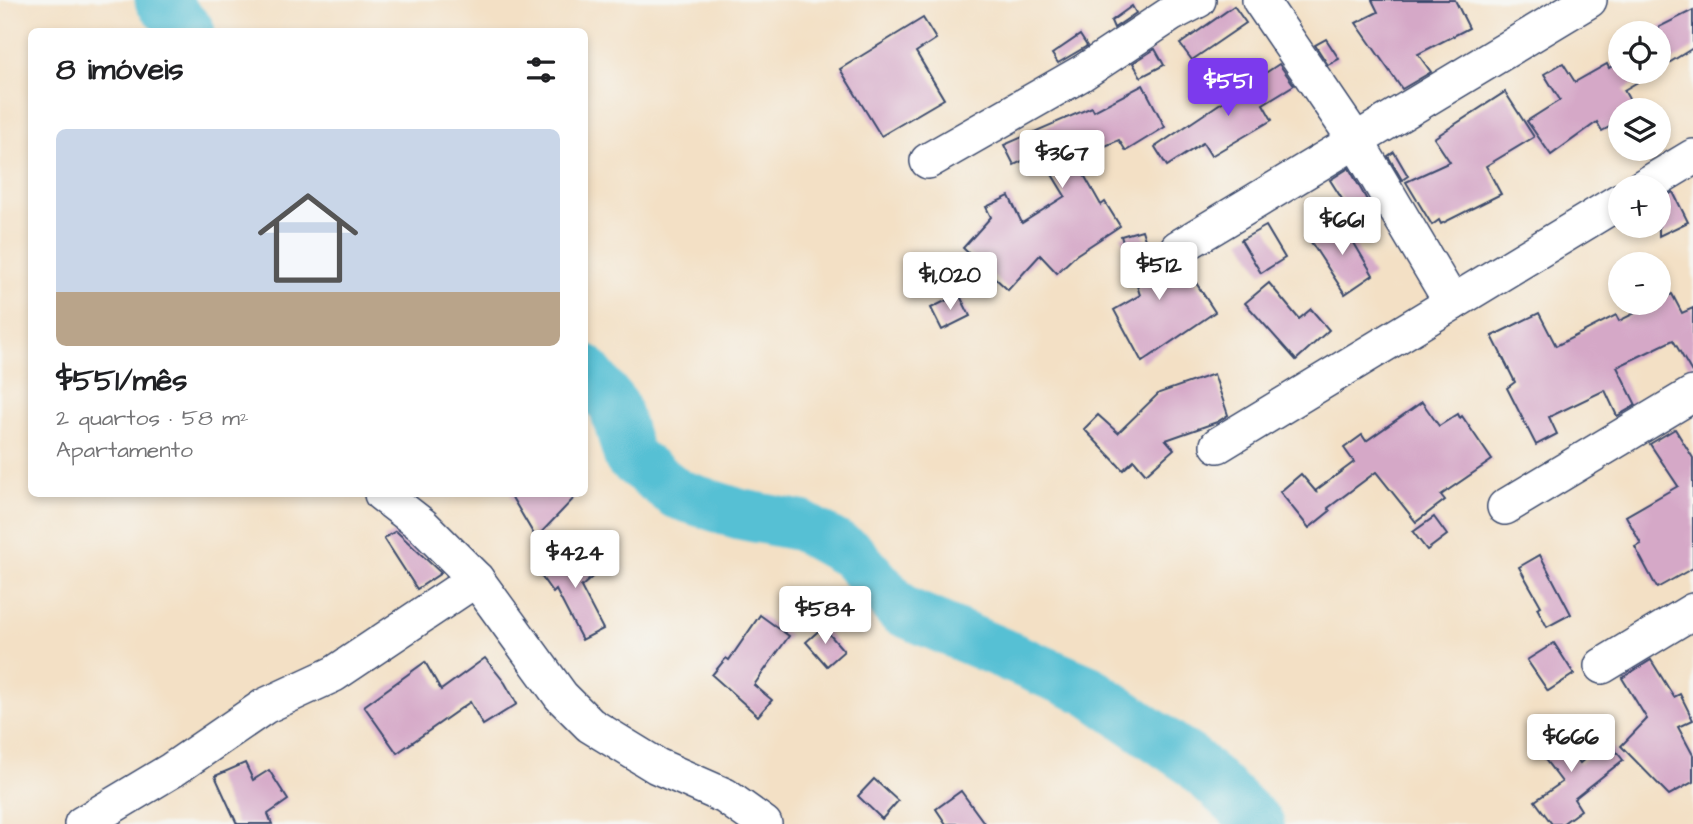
<!DOCTYPE html>
<html lang="pt">
<meta charset="utf-8">
<style>
:root{--surface:#fff;--page:#f2f2f2;--text:#202124;--muted:#757577;--accent:#7c3aed}
body{margin:0;font-family:"Architects Daughter",sans-serif;background:var(--page);color:var(--text);height:100vh;display:flex;flex-direction:column;font-size:26px;white-space:nowrap}
*{box-sizing:border-box;margin:0}
p{font-size:23px;color:var(--muted)}
.icon{flex:none;width:38px;height:38px;fill:none;stroke:currentColor;stroke-width:2;stroke-linecap:round;stroke-linejoin:round}
.map{position:relative;flex:1;overflow:hidden}
.panel{position:absolute;left:28px;top:28px;width:560px;height:469px;display:flex;flex-direction:column;background:var(--surface);border-radius:10px;box-shadow:0 4px 10px #0003}
.panel>*{flex:none}
.controls{position:absolute;left:1608px;top:21px;display:grid;gap:14px}
.controls a{display:grid;place-items:center;width:63px;height:63px;border-radius:50%;background:var(--surface);box-shadow:0 4px 10px #0003;font-size:35px}
.price{position:absolute;translate:-50% -60px;padding:0 16px;border-radius:7px;background:#fff;color:#222;font-size:23px;line-height:46px;filter:drop-shadow(0 2px 4px #0008)}
.price::after{content:'';position:absolute;left:50%;top:42px;width:21px;height:16px;margin-left:-10px;background:inherit;clip-path:polygon(0 0,100% 0,50% 100%)}
.price.current{background:var(--accent);color:#fff}
ul{padding:0;list-style:none}
li{display:grid;align-content:center;gap:14px;height:371px;padding:0 28px}
li span{display:grid;place-items:center;height:217px;border-radius:10px;color:#555}
li>.icon{margin-inline-start:auto}
span .icon{width:126px;height:126px;fill:#fffc;stroke-width:1}
li b{font-size:30px}
h2{display:flex;justify-content:space-between;align-items:center;height:84px;padding:0 28px;font-size:30px}
.map>svg:first-child{display:block}
.lines{fill:none;stroke-linecap:round;stroke-linejoin:round}
.river{stroke:#57c0d4;stroke-width:51}
.building{fill:#d5a8c7}
.minor-casing{stroke:#3b4a6d;stroke-width:38}
.minor{stroke:#fff;stroke-width:35}
</style>
<div class="map">
<svg width="1693" height="824" viewBox="0 0 1693 824">
<rect width="100%" height="100%" fill="#f6f6f2"/>
<filter id="ink" filterUnits="userSpaceOnUse"><feTurbulence type="fractalNoise" baseFrequency=".0143" numOctaves="2"/><feDisplacementMap in="SourceGraphic" scale="14" xChannelSelector="R" yChannelSelector="G"/><feConvolveMatrix kernelMatrix="1 2 1 2 8 2 1 2 1" color-interpolation-filters="sRGB"/></filter>
<filter id="wash" filterUnits="userSpaceOnUse"><feTurbulence type="fractalNoise" baseFrequency=".00686" numOctaves="4" result="noise"/><feDisplacementMap in="SourceGraphic" scale="28" xChannelSelector="R" yChannelSelector="G"/><feGaussianBlur stdDeviation="1.57" result="paint"/><feColorMatrix in="noise" values="0 0 0 0 0 0 0 0 0 0 0 0 0 0 0 0 0 1.4 0 .05"/><feComposite in="paint" operator="in"/></filter>
<g filter="url(#wash)">
<rect width="100%" height="100%" fill="#f3e0c5"/>
<g class="lines">
<g class="river">
<path d="M160,0L190,32"/>
<path d="M584,369L614,406L629,457L677,494L739,514L801,526L851,554L900,610L1088,690L1193,762L1259,824"/>
</g>
</g>
<g id="blocks">
<g class="building">
<path d="M1372,0H1455L1469,28L1418,54L1431,72L1402,89L1356,23L1378,12Z"/>
<path d="M1132,6L1136,13L1114,28L1111,21Z"/>
<path d="M1234,6L1246,23L1192,60L1180,44Z"/>
<path d="M1693,10V48L1659,69V27Z"/>
<path d="M923,18L936,39L916,52L944,99L881,136L840,69Z"/>
<path d="M1080,35L1087,46L1058,63L1052,54Z"/>
<path d="M1326,39L1339,59L1328,65L1315,45Z"/>
<path d="M1155,49L1164,65L1141,77L1133,63Z"/>
<path d="M1620,61V72H1655L1624,90L1635,110H1620V121L1602,131L1597,122L1551,155L1527,121L1560,100L1544,74L1563,63L1575,82L1607,64L1609,68Z"/>
<path d="M1279,64L1294,85L1263,104L1272,120L1211,156L1203,143L1167,166L1155,147Z"/>
<path d="M1143,85L1165,127L1126,151L1119,140L1075,159L1101,205L1105,202L1120,226L1076,255L1057,273L1040,255L1008,290L963,248L991,217L986,207L1009,196L1022,223L1065,196L1039,153L1014,165L1004,145L1092,107L1094,111Z"/>
<path d="M1505,92L1534,137L1486,166L1501,194L1441,224L1439,220L1432,225L1406,182L1450,162L1434,138Z"/>
<path d="M1394,152L1408,176L1402,180L1388,156Z"/>
<path d="M1349,168L1368,202L1351,213L1330,180Z"/>
<path d="M1673,192L1688,222L1659,236V201Z"/>
<path d="M1341,221L1373,275L1345,294L1309,239Z"/>
<path d="M1266,226L1285,258L1261,273L1241,240Z"/>
<path d="M1142,230L1159,284L1185,266L1215,312L1142,362L1114,310L1140,295L1121,236Z"/>
<path d="M1269,283L1299,319L1311,309L1329,330L1296,360L1245,303Z"/>
<path d="M959,294L970,316L942,330L931,308Z"/>
<path d="M1672,294L1682,313L1693,308V374L1673,340L1617,367L1636,405L1617,416L1605,390L1549,417L1557,434L1536,445L1507,388L1515,382L1492,336L1539,313L1556,346L1616,315L1619,321L1655,303H1659V300Z"/>
<path d="M1214,374L1228,415L1217,422L1166,440L1174,449L1146,474L1134,460L1123,470L1084,429L1098,415L1118,433L1159,393Z"/>
<path d="M1422,402L1439,426L1458,414L1460,418L1462,416L1492,460L1441,495L1445,500L1416,522L1376,472L1328,508L1330,511L1309,528L1280,492L1301,474L1317,493L1315,491L1354,462L1344,448L1362,435L1366,441Z"/>
<path d="M1675,429L1693,458V568L1657,588L1635,547L1641,544L1626,516L1678,486L1650,444Z"/>
<path d="M510,494H578L536,538Z"/>
<path d="M1434,517L1447,535L1427,550L1413,532Z"/>
<path d="M396,531L441,573L417,589L384,538Z"/>
<path d="M576,546L598,572L581,587L603,629L582,640L556,590L553,593L541,576Z"/>
<path d="M1540,555L1571,614L1547,627L1537,608L1541,606L1519,567Z"/>
<path d="M760,615L789,636L754,685L772,700L758,716L712,675L726,658L729,660Z"/>
<path d="M823,627L844,651L827,666L806,642Z"/>
<path d="M1554,643L1574,674L1548,691L1527,660Z"/>
<path d="M485,658L505,683L517,704L483,725L470,702L397,753L364,706L425,662L441,690Z"/>
<path d="M1651,660L1674,697L1680,694L1693,720L1678,727L1693,755V782L1669,795L1621,746L1647,719L1622,678Z"/>
<path d="M1551,725L1580,763L1607,740L1623,760L1574,799L1581,810L1562,824H1552L1535,801L1562,782L1531,741Z"/>
<path d="M245,763L253,780L269,770L288,800L268,814L272,824H237L215,776Z"/>
<path d="M874,779L898,801L882,819L858,796Z"/>
<path d="M961,791L985,824H946L936,809Z"/>
</g>
</g>
</g>
<g filter="url(#ink)">
<use href="#blocks" fill-opacity="0" stroke="#3b4a6d" stroke-width="2"/>
<g class="lines">
<defs>
<g id="minor">
<path d="M1260,0L1356,141L1452,303"/>
<path d="M928,161L1082,73L1171,14L1198,0"/>
<path d="M1643,187L1693,157"/>
<path d="M1178,248L1589,0"/>
<path d="M1218,445L1620,201"/>
<path d="M382,494L422,525L476,579L561,696L590,725L657,766L725,796L764,824"/>
<path d="M1505,507L1693,394"/>
<path d="M1602,666L1693,611"/>
<path d="M82,824L172,770L265,706L334,674L476,579"/>
</g>
</defs>
<use href="#minor" class="minor-casing"/>
<use href="#minor" class="minor"/>
</g>
</g>
</svg>
<div class="controls">
<a><svg class="icon" aria-label="locate" viewBox="0 0 24 24"><circle cx="12" cy="12" r="6"/><path d="M12 2v4M12 18v4M2 12h4M18 12h4"/></svg></a>
<a><svg class="icon" aria-label="layers" viewBox="0 0 24 24"><path d="M12 4l9 5-9 5-9-5zM3 14l9 5 9-5"/></svg></a>
<a>+</a>
<a>−</a>
</div>
<b class="price current" style="left:1228px;top:118px">$551</b>
<b class="price" style="left:1062px;top:190px">$367</b>
<b class="price" style="left:1342px;top:257px">$661</b>
<b class="price" style="left:1159px;top:302px">$512</b>
<b class="price" style="left:950px;top:312px">$1,020</b>
<b class="price" style="left:575px;top:590px">$424</b>
<b class="price" style="left:825px;top:646px">$584</b>
<b class="price" style="left:1571px;top:774px">$666</b>
<section class="panel">
<h2>8 imóveis<svg class="icon" aria-label="filters" viewBox="0 0 24 24"><path d="M4 7h16M4 17h16"/><circle cx="9" cy="7" r="2"/><circle cx="15" cy="17" r="2"/></svg></h2>
<ul>
<li><span style="background:linear-gradient(#c9d6e8 75%,#b9a48a 0)"><svg class="icon" aria-label="home" viewBox="0 0 24 24"><path d="M3 11l9-7 9 7M6 9v11h12V9"/></svg></span><div><b>$551/mês</b><p>2 quartos · 58 m²</p><p>Apartamento</p></div></li>
</ul>
</section>
</div>
